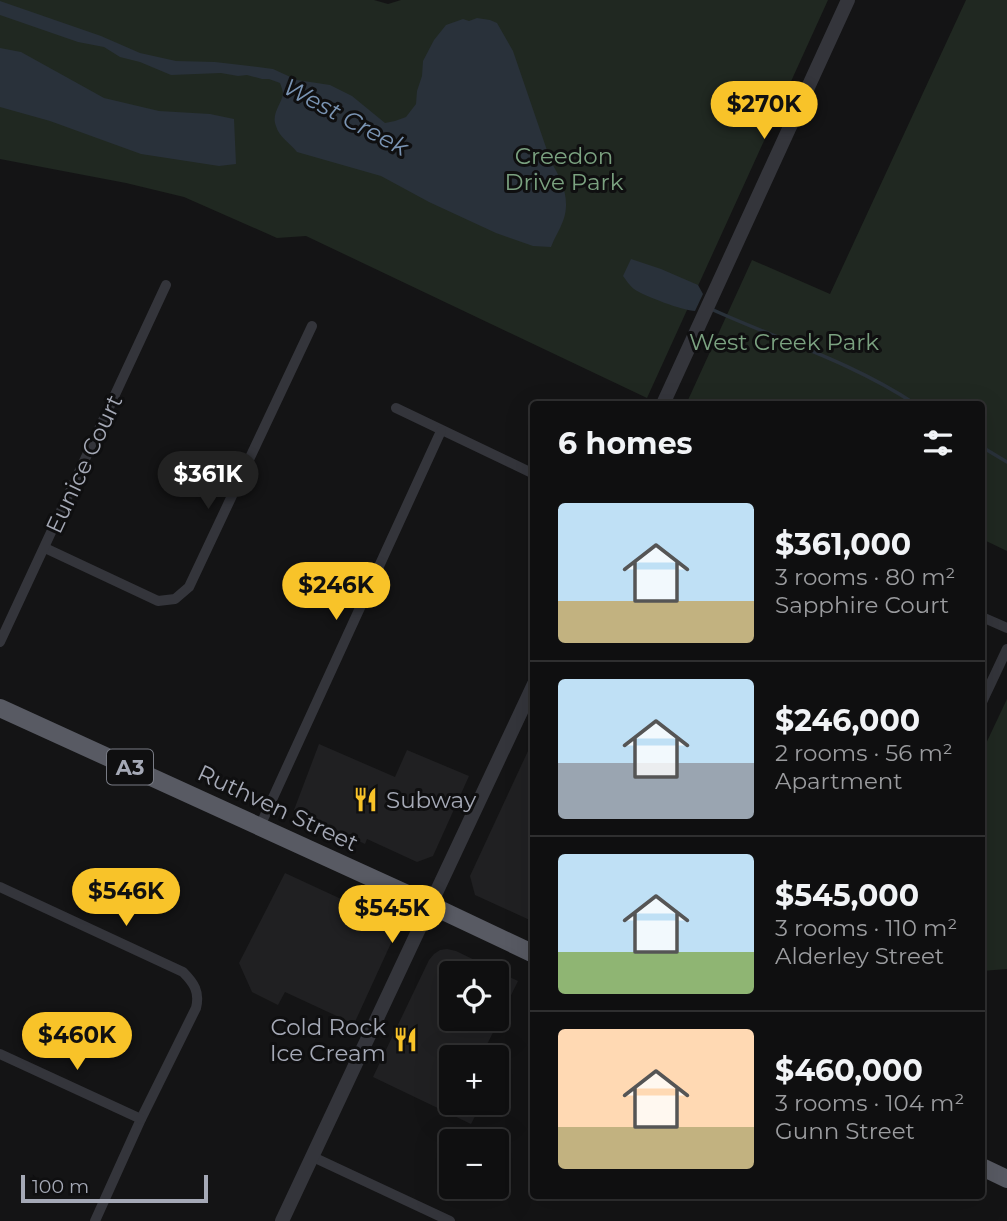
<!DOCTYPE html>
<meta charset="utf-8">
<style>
:root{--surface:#0f0f10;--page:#1d1d1e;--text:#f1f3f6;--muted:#9b9c9f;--line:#2f2f30;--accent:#f8c329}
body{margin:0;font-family:Montserrat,sans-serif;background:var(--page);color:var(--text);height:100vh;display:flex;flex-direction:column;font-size:26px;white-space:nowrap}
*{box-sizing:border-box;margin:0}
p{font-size:23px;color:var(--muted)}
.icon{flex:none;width:38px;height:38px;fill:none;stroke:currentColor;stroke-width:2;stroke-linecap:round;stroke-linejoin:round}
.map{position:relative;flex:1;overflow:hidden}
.sheet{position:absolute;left:530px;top:401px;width:455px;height:798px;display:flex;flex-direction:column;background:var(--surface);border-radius:7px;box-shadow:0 7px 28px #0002,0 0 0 2px var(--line)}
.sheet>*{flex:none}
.buttons{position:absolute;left:439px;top:961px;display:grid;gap:14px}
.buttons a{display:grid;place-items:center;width:70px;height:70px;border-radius:7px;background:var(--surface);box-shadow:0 7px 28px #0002,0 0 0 2px var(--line);font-size:35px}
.scale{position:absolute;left:21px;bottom:18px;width:187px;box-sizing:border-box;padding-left:7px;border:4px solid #a5a9b6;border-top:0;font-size:19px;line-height:24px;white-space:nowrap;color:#a5a9b6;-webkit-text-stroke:5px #0f0f10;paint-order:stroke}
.price{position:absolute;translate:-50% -60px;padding:0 16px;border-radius:24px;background:var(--accent);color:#111;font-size:23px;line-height:46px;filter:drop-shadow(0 2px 4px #0008)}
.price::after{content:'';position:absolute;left:50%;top:42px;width:21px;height:16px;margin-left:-10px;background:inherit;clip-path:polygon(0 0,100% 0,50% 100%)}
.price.selected{background:#222;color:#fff}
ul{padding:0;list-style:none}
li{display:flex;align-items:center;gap:21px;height:175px;padding:0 28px}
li+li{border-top:2px solid var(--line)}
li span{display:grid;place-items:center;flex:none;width:196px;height:140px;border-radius:7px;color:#555}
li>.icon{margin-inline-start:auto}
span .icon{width:84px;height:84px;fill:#fffc;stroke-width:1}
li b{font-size:30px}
h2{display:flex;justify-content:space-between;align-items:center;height:84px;padding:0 28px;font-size:30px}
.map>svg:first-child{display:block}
.built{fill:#202022;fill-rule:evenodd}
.green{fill:#202821}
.water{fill:#29313a}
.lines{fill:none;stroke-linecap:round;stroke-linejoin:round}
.stream{stroke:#29313a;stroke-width:3.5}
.minor{stroke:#34353b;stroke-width:10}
.tertiary{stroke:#34353b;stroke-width:14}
.trunk{stroke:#585a63;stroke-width:18}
.labels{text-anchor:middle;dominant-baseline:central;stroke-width:6;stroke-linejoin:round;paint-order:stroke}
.shield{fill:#0f0f10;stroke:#787b84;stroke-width:2}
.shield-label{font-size:21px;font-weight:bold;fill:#a5a9b6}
.park-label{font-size:23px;fill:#7ba280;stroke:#0f0f10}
.street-label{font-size:23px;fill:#a5a9b6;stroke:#0f0f10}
.poi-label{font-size:23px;fill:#a5a9b6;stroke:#0f0f10;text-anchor:start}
.water-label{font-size:24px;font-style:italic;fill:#7a94b3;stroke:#0f0f10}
</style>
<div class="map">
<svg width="1007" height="1221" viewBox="0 0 1007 1221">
<rect width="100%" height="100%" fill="#141415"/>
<g class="built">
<path d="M319,744L395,777L407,750L469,776L433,856L417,862L367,839L365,844L294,810Z"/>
<path d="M528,751L534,753V922L475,895L470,876Z"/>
<path d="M285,873L393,923L397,930L354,1024L285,992L278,1005L252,992L239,963Z"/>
<path d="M447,949L456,951L518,981L481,1057H452V1102L482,1103L471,1124L373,1077L429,960L434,954L440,950ZM497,973V1018H452V973Z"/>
</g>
<g class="green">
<path d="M0,0H374L388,4L401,0H828L647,398L306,236L277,238L184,197L126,183L0,159Z"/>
<path d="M966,0H1007V551L982,539V404H697L688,400L752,260L830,294Z"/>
<path d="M1007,699V969L982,971V752Z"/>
</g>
<g class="water">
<path d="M0,1L101,36L140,53L176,61L215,62L258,67L273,69L297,80L330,85L352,96L385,123L395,121L406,117L416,104L417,91L422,76L423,61L434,40L446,25L463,19L469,21L477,18L490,20L497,23L513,51L551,162C562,180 571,200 563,221C560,230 554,238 551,247L533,246L496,233L429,202L381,176L297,152C290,143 279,137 276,126C271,114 281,105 283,94C283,91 281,86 280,83L269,79H262L247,75L238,76L221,73L171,75L140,62L120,57L104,47L78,42L0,15Z"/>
<path d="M0,48L21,52L104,98L159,111L210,114L234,119L236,164L219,166L141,154L50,121L0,107Z"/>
<path d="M631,259L661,269L698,285L703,294L695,311C684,311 644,296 634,289C630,286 626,280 623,276Z"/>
</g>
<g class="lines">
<g class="stream">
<path d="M711,309C779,340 852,362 915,404"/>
<path d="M982,447L1007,462"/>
</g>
<g class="minor">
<path d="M396,408L534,474"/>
<path d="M45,548L158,601L175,599L189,587L312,326"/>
<path d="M982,617L1007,628"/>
<path d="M0,642L166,285"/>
<path d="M982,702L1007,649"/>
<path d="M260,826L441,431"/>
<path d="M0,887L183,972C194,983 200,992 196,1008L141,1119L95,1221"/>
<path d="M0,1054L141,1119"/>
<path d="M313,1157L450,1221"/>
</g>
<g class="tertiary">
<path d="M663,404L848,0"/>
<path d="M282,1221L534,684"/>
</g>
<g class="trunk">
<path d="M0,708L405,893L534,954"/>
<path d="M982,1167L1007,1179"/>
</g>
</g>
<defs>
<symbol id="restaurant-bare" viewBox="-9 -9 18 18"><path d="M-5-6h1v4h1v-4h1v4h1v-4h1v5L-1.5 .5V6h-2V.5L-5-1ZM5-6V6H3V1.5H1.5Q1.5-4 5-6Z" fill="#f8c329" stroke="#0f0f10" stroke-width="2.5" paint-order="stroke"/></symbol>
</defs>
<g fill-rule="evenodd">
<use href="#restaurant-bare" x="348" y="782" width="35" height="35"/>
<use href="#restaurant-bare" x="388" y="1022" width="35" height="35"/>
</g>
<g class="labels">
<rect class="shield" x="107" y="749.5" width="46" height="35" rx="5"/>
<g class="shield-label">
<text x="130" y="767">A3</text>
</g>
<g class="park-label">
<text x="564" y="156">Creedon<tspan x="564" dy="26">Drive Park</tspan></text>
<text x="784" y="342">West Creek Park</text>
</g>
<g class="street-label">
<text transform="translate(84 464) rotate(-65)">Eunice Court</text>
<text transform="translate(278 808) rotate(25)">Ruthven Street</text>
</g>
<g class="poi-label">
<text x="386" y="800">Subway</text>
<text x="386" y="1027" text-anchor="end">Cold Rock<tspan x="386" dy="26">Ice Cream</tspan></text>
</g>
<g class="water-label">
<text transform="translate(346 117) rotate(28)">West Creek</text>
</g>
</g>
</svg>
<div class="buttons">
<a><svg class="icon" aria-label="locate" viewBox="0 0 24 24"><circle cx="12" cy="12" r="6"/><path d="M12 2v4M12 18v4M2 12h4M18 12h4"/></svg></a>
<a>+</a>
<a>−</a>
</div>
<div class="scale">100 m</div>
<b class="price" style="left:764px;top:141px">$270K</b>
<b class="price selected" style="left:208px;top:511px">$361K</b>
<b class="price" style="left:336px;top:622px">$246K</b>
<b class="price" style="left:126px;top:928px">$546K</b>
<b class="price" style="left:392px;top:945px">$545K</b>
<b class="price" style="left:77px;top:1072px">$460K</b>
<section class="sheet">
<h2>6 homes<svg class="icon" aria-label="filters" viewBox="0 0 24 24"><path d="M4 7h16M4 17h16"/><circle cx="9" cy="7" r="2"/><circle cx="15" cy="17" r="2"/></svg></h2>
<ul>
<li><span style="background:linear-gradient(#bfe0f5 70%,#c2b280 0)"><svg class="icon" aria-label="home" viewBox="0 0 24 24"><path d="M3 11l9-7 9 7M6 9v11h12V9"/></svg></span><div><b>$361,000</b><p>3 rooms · 80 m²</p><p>Sapphire Court</p></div></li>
<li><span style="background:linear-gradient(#bfe0f5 60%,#9aa5b1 0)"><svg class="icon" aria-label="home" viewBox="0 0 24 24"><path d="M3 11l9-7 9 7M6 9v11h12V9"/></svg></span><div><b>$246,000</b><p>2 rooms · 56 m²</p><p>Apartment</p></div></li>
<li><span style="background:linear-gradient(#bfe0f5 70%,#8fb573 0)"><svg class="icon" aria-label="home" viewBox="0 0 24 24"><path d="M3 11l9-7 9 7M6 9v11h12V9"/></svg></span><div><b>$545,000</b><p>3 rooms · 110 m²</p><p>Alderley Street</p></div></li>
<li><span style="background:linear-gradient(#ffd9b3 70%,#c2b280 0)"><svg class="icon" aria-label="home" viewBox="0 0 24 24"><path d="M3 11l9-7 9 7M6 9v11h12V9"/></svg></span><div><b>$460,000</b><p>3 rooms · 104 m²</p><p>Gunn Street</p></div></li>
</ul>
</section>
</div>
